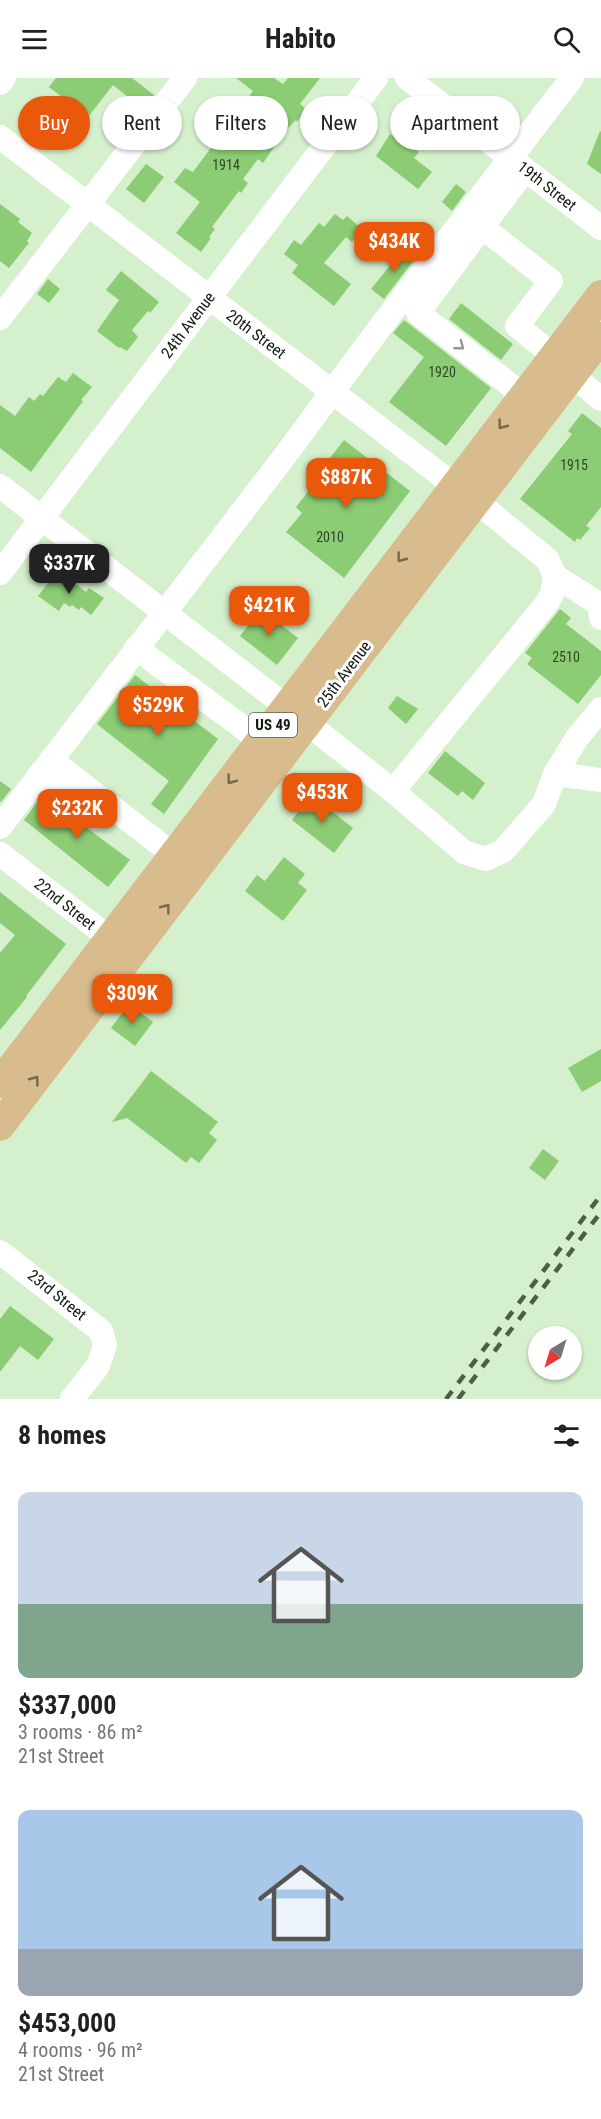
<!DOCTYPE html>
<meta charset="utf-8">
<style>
:root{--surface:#fff;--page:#f6f6f6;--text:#202124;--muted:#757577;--accent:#ea580c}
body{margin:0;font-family:"Roboto Condensed",sans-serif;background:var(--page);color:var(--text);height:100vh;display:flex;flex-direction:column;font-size:22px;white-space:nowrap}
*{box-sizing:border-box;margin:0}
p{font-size:20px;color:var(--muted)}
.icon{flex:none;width:33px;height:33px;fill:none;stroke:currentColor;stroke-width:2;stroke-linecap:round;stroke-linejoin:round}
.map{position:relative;height:1321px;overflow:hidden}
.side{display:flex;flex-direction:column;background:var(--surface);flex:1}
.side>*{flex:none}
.banner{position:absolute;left:18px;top:18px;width:566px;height:54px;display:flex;gap:12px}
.needle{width:39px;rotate:218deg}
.controls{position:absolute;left:528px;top:1248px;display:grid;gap:12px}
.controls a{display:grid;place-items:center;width:54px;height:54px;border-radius:50%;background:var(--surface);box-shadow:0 2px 4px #0004;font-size:30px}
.price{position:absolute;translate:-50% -51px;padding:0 14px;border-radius:12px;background:var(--accent);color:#fff;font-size:20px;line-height:39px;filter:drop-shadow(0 2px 3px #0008)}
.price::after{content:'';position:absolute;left:50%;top:36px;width:18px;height:14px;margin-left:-9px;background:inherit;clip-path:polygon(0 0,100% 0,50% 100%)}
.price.active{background:#222;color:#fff}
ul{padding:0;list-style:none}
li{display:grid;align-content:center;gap:12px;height:318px;padding:0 18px}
li span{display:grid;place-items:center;height:186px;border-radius:12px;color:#555}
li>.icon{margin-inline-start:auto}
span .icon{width:108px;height:108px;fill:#fffc;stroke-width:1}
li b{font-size:26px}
h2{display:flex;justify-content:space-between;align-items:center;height:72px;padding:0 18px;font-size:26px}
.pill{padding:0 21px;border-radius:27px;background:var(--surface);box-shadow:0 2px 4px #0004;font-size:21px;line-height:54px}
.pill.active{background:var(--accent);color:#fff}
header{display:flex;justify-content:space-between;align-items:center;height:78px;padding:0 18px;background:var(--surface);font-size:27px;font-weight:700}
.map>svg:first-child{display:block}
.building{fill:#8bcc74}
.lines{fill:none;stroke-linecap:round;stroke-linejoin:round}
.minor{stroke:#fff;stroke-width:24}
.major{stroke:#d8bc8e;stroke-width:30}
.rail{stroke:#4e5d49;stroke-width:4.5;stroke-dasharray:10 10;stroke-linecap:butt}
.oneway{stroke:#939892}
.oneway2{stroke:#746a4e}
.labels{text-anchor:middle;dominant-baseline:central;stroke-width:6;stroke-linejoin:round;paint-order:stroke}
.number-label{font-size:14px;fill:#2f4627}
.shield{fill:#fff;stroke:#585e56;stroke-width:1.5}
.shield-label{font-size:15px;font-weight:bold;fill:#10190d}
.street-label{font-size:16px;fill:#10190d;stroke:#fff}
</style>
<header><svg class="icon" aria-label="menu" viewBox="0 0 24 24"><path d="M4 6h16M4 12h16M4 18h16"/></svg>Habito<svg class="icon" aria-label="search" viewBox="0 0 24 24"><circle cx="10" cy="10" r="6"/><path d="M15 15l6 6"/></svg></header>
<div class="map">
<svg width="601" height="1321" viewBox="0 0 601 1321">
<rect width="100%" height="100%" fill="#d5f0cc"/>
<g class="building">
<path d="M56,0H132L154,17L143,31L113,7L88,39L49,9Z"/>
<path d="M236,0H274L283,6L288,0H320L300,26L306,31L297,44L296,42L286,52L263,85L258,81L243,101L248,105L241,115L239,113L212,149L215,151L209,159L211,160L201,174L176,155L200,124L174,104L185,90L193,94L253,13Z"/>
<path d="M600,53L601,54V96L587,86Z"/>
<path d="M390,56L394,59L396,56L419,74L414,80L432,94L418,111L376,78Z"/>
<path d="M146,86L164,99L144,125L126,111Z"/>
<path d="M456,106L466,114L452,133L442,124Z"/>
<path d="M0,126L20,141L18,144L32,155L27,163L29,165L9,190L0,183Z"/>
<path d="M335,136L343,142L347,138L362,151L352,164L346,159L324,185L351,206L334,228L292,195L298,187L284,176L294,162L301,167L319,145L324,149Z"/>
<path d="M405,169L417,178L384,221L371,211Z"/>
<path d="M121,193L159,224L150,235L148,233L132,252L138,259L127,273L120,269L119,270L97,253L119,222L106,212Z"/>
<path d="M48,201L60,211L49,225L37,216Z"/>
<path d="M461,225L513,266L501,282L449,241Z"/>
<path d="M404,242L491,310L446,368L389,324L424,279L393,255Z"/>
<path d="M73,295L92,309L81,322L83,323L31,394L0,370V327L15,338L29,319L34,323L40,316L43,318L58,299L66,304Z"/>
<path d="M582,335L601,350V429L586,448L590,450L580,462L577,460L575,464L520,421L572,356L568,353Z"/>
<path d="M344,362L410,413L344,500L286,454L302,435L296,429L318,401L315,399Z"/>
<path d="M58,492L86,514L89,510L104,520L91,537L81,529L79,532L72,527L70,529L64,525L59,533L38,518Z"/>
<path d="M261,531L298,560L277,587L240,558Z"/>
<path d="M560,531L571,540L566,546L601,573V597L578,626L527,586L532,580L525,575Z"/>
<path d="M135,597L218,661L164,736L151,726L169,703L97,646Z"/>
<path d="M397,618L418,631L406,646L388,630Z"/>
<path d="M445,673L485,705L473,722L462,713L458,718L428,695Z"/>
<path d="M0,703L11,711L1,724L0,723Z"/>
<path d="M43,716L63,729L87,750L130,782L108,809L24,742Z"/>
<path d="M311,717L353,750L334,775L292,742Z"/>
<path d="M284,779L305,796L298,805L307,812L283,843L245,813L257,797L265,803Z"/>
<path d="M0,814L66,866L26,918L27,919L0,952V875L15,857L0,845Z"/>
<path d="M129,926L153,944L135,968L111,950Z"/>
<path d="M601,971V1003L582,1014L568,990Z"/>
<path d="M151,993L218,1044L209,1055L217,1062L199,1085L191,1079L186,1085L127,1040L112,1044Z"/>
<path d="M543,1071L559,1083L545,1102L529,1090Z"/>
<path d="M10,1228L54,1261L38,1282L20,1268L0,1294V1241Z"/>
</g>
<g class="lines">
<g class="minor">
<path d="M407,0L601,150"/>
<path d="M0,5L4,0"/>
<path d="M0,59L455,408"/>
<path d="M482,149L525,92"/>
<path d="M0,240L185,0"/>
<path d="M572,297L601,321"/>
<path d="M524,318L418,235L482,149L551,203L517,248L554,278"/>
<path d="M0,408L287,629"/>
<path d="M0,495L376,0"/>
<path d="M555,498L599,526L601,540"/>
<path d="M136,570L261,663"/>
<path d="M307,645L393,713L464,774L486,781L503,773L544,726L555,696L577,660L601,631"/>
<path d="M51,682L174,777"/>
<path d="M40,696L65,715"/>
<path d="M555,696L601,702"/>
<path d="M393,713L547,525L552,516L555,498L547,481L476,423"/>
<path d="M80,726L96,739L115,731"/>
<path d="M0,749L284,379L378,252L572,0"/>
<path d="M0,776L124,871"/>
<path d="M0,1174L101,1253L105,1267L98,1288L72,1321"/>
</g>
<g class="major">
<path d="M0,1005L601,217"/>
<path d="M0,1048L601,259"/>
</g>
<g class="rail">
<path d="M446,1321L601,1117"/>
<path d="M458,1321L601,1134"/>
</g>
</g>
<defs><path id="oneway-chevron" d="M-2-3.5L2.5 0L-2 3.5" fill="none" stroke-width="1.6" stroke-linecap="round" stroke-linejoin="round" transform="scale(1.5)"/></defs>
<use class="oneway" href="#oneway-chevron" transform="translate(460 268) rotate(38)"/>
<g class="oneway2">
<use href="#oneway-chevron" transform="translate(502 347) rotate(127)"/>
<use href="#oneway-chevron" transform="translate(401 480) rotate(127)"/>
<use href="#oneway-chevron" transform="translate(231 702) rotate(127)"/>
<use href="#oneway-chevron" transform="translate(166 830) rotate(-53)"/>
<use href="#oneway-chevron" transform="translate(35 1002) rotate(-53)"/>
</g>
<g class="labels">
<g class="number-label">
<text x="226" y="87">1914</text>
<text x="442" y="294">1920</text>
<text x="574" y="387">1915</text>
<text x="330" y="459">2010</text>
<text x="566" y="579">2510</text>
</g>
<rect class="shield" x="249" y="635" width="48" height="24" rx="4.5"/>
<g class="shield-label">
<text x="273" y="647">US 49</text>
</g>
<g class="street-label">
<text transform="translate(547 108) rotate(38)">19th Street</text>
<text transform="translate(188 247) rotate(-53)">24th Avenue</text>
<text transform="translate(256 256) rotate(37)">20th Street</text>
<text transform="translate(344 596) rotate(-53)">25th Avenue</text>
<text transform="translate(65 826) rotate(38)">22nd Street</text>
<text transform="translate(57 1217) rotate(39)">23rd Street</text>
</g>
</g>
</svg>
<div class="controls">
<a><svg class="needle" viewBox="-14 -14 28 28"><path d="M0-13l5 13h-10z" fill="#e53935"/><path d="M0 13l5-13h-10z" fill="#757577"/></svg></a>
</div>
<b class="price" style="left:394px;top:195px">$434K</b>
<b class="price" style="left:346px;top:431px">$887K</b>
<b class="price active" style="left:69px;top:517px">$337K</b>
<b class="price" style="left:269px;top:559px">$421K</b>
<b class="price" style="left:158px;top:659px">$529K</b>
<b class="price" style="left:322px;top:746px">$453K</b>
<b class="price" style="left:77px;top:762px">$232K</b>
<b class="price" style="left:132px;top:947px">$309K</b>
<div class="banner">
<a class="pill active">Buy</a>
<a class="pill">Rent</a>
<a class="pill">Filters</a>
<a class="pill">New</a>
<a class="pill">Apartment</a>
</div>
</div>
<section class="side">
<h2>8 homes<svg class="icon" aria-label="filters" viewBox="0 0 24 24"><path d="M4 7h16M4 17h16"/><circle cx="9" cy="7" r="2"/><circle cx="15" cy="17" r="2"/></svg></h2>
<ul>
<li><span style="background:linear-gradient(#c9d6e8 60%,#7fa58c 0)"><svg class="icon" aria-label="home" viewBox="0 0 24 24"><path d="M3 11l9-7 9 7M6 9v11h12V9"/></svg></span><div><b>$337,000</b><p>3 rooms · 86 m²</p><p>21st Street</p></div></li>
<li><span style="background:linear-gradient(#a9c7e8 75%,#9aa5b1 0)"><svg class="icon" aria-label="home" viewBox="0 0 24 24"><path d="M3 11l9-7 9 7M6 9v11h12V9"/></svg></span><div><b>$453,000</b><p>4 rooms · 96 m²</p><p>21st Street</p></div></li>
</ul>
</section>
